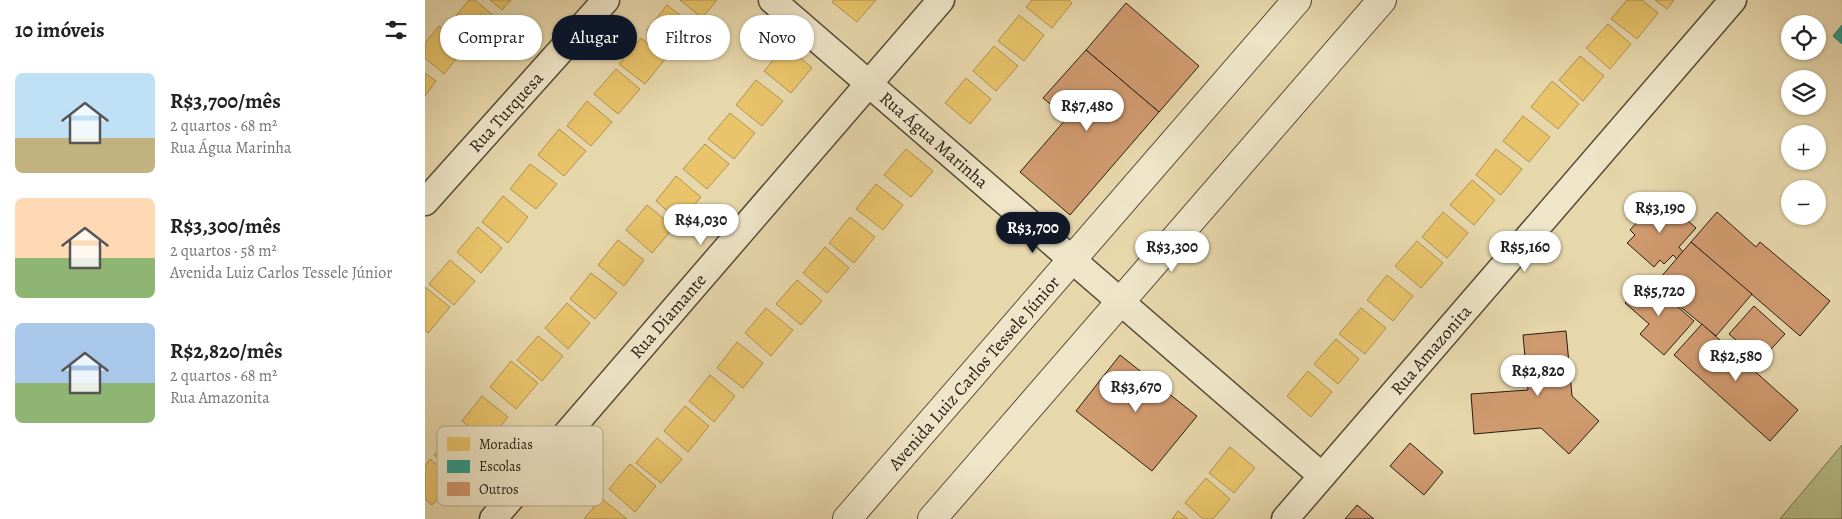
<!DOCTYPE html>
<html lang="pt">
<meta charset="utf-8">
<style>
:root{--surface:#fff;--page:#f6f6f6;--text:#222;--muted:#767676;--accent:#111827}
body{margin:0;font-family:Alegreya,serif;background:var(--page);color:var(--text);height:100vh;display:flex;flex-direction:column;font-size:19px;white-space:nowrap}
*{box-sizing:border-box;margin:0}
p{font-size:16px;color:var(--muted)}
.icon{flex:none;width:28px;height:28px;fill:none;stroke:currentColor;stroke-width:2;stroke-linecap:round;stroke-linejoin:round}
.map{position:relative;flex:1;overflow:hidden}
.sheet{display:flex;flex-direction:column;background:var(--surface);width:425px}
.sheet>*{flex:none}
.banner{position:absolute;left:15px;top:15px;width:475px;height:45px;display:flex;gap:10px}
.fabs{position:absolute;left:1356px;top:15px;display:grid;gap:10px}
.fabs a{display:grid;place-items:center;width:45px;height:45px;border-radius:50%;background:var(--surface);box-shadow:0 1px 4px #0004;font-size:25px}
.price{position:absolute;translate:-50% -42px;padding:0 11px;border-radius:18px;background:#fff;color:#222;font-size:16px;line-height:32px;filter:drop-shadow(0 1px 2px #0008)}
.price::after{content:'';position:absolute;left:50%;top:30px;width:15px;height:11px;margin-left:-8px;background:inherit;clip-path:polygon(0 0,100% 0,50% 100%)}
.price.active{background:var(--accent);color:#fff}
ul{padding:0;list-style:none}
li{display:flex;align-items:center;gap:15px;height:125px;padding:0 15px}
li span{display:grid;place-items:center;flex:none;width:140px;height:100px;border-radius:8px;color:#555}
li>.icon{margin-inline-start:auto}
span .icon{width:60px;height:60px;fill:#fffc;stroke-width:1}
li b{font-size:21px}
h2{display:flex;justify-content:space-between;align-items:center;height:60px;padding:0 15px;font-size:21px}
.tag{padding:0 18px;border-radius:22px;background:var(--surface);box-shadow:0 1px 4px #0004;font-size:18px;line-height:45px}
.tag.active{background:var(--accent);color:#fff}
main{display:flex;flex:1;min-height:0}
.map>svg:first-child{display:block}
.green{fill:#b7be88;stroke:#6e6e4e}
.homes{fill:#e9c46a;stroke:#ae9250}
.schools{fill:#2a9d8f;stroke:#29776a}
.building{fill:#d09a6f;stroke:#261d13}
.lines{fill:none;stroke-linecap:round;stroke-linejoin:round}
.minor-casing{stroke:#564c39;stroke-width:29}
.tertiary-casing{stroke:#564c39;stroke-width:30}
.minor{stroke:#efe6c9;stroke-width:26}
.tertiary{stroke:#efe6c9;stroke-width:28}
.labels{text-anchor:middle;dominant-baseline:central;stroke-width:5;stroke-linejoin:round;paint-order:stroke}
.street-label{font-size:18px;fill:#261d13;stroke:#efe6c9}
.key{fill:#efe6c9;stroke:#b3aa92;stroke-width:1}
.key-label{font-size:14px;fill:#261d13}
</style>
<main>
<section class="sheet">
<h2>10 imóveis<svg class="icon" aria-label="filters" viewBox="0 0 24 24"><path d="M4 7h16M4 17h16"/><circle cx="9" cy="7" r="2"/><circle cx="15" cy="17" r="2"/></svg></h2>
<ul>
<li><span style="background:linear-gradient(#bfe0f5 65%,#c2b280 0)"><svg class="icon" aria-label="home" viewBox="0 0 24 24"><path d="M3 11l9-7 9 7M6 9v11h12V9"/></svg></span><div><b>R$3,700/mês</b><p>2 quartos · 68 m²</p><p>Rua Água Marinha</p></div></li>
<li><span style="background:linear-gradient(#ffd9b3 60%,#8fb573 0)"><svg class="icon" aria-label="home" viewBox="0 0 24 24"><path d="M3 11l9-7 9 7M6 9v11h12V9"/></svg></span><div><b>R$3,300/mês</b><p>2 quartos · 58 m²</p><p>Avenida Luiz Carlos Tessele Júnior</p></div></li>
<li><span style="background:linear-gradient(#a9c7e8 60%,#8fb573 0)"><svg class="icon" aria-label="home" viewBox="0 0 24 24"><path d="M3 11l9-7 9 7M6 9v11h12V9"/></svg></span><div><b>R$2,820/mês</b><p>2 quartos · 68 m²</p><p>Rua Amazonita</p></div></li>
</ul>
</section>
<div class="map">
<svg width="1417" height="519" viewBox="0 0 1417 519">
<rect width="100%" height="100%" fill="#e7d8ac"/>
<filter id="stains"><feTurbulence type="fractalNoise" baseFrequency=".004" numOctaves="4"/><feColorMatrix values="0 0 0 0 .2 0 0 0 0 .09 0 0 0 0 .02 0 0 0 .5 -.17"/></filter>
<radialGradient id="worn" r=".72"><stop offset=".6" stop-color="#630" stop-opacity="0"/><stop offset="1" stop-color="#630" stop-opacity=".3"/></radialGradient>
<path class="green" d="M1417,445V519H1355Z"/>
<g class="homes">
<path d="M44,0H50L71,18L50,42L26,22Z"/>
<path d="M65,0H86L77,10Z"/>
<path d="M255,0H292L277,18Z"/>
<path d="M409,0H451L432,22L407,2Z"/>
<path d="M607,0H644L647,3L627,28L601,7Z"/>
<path d="M1202,0H1217L1233,13L1212,39L1186,19Z"/>
<path d="M1230,0H1249L1242,9Z"/>
<path d="M242,5L269,26L248,51L222,30Z"/>
<path d="M594,15L619,35L599,61L573,41Z"/>
<path d="M1183,24L1206,44L1185,69L1161,48Z"/>
<path d="M14,26L40,48L19,74L0,58V43Z"/>
<path d="M216,38L241,58L220,84L194,64Z"/>
<path d="M361,45L387,68L366,93L339,71Z"/>
<path d="M569,46L593,66L571,91L548,71Z"/>
<path d="M1155,56L1179,76L1158,101L1134,80Z"/>
<path d="M191,69L215,89L193,114L169,94Z"/>
<path d="M0,73L11,81L0,96Z"/>
<path d="M541,78L566,99L545,124L520,103Z"/>
<path d="M331,80L358,101L337,126L311,105Z"/>
<path d="M1127,81L1154,104L1133,129L1106,107Z"/>
<path d="M162,101L187,122L166,146L142,126Z"/>
<path d="M305,113L330,133L309,159L283,139Z"/>
<path d="M1098,116L1125,137L1104,162L1078,141Z"/>
<path d="M134,129L161,151L139,176L113,155Z"/>
<path d="M280,144L304,164L282,189L258,169Z"/>
<path d="M481,149L508,171L486,197L459,175Z"/>
<path d="M1071,149L1097,169L1076,195L1051,175Z"/>
<path d="M105,164L132,184L111,209L85,189Z"/>
<path d="M251,176L276,197L255,222L231,201Z"/>
<path d="M1047,180L1070,200L1049,225L1025,205Z"/>
<path d="M451,184L478,205L458,230L431,209Z"/>
<path d="M78,196L103,217L83,243L57,222Z"/>
<path d="M222,205L249,227L227,253L201,230Z"/>
<path d="M1018,212L1043,233L1022,258L997,237Z"/>
<path d="M425,217L450,237L429,263L404,243Z"/>
<path d="M53,227L77,248L56,273L32,252Z"/>
<path d="M193,240L219,260L199,286L173,265Z"/>
<path d="M992,241L1018,263L996,288L970,266Z"/>
<path d="M400,247L424,268L402,293L378,273Z"/>
<path d="M25,260L50,281L29,305L4,284Z"/>
<path d="M166,273L192,293L170,319L145,299Z"/>
<path d="M962,275L988,296L968,321L942,300Z"/>
<path d="M372,280L397,301L376,325L351,304Z"/>
<path d="M0,287L25,307L3,333L0,330Z"/>
<path d="M142,303L165,323L143,349L120,328Z"/>
<path d="M341,308L368,330L346,356L320,333Z"/>
<path d="M936,308L961,328L940,354L914,334Z"/>
<path d="M113,336L138,356L117,381L92,360Z"/>
<path d="M911,339L934,359L913,384L889,364Z"/>
<path d="M312,342L338,363L318,388L292,368Z"/>
<path d="M86,361L113,383L91,409L65,387Z"/>
<path d="M883,371L907,392L886,417L862,396Z"/>
<path d="M285,375L310,396L289,422L264,401Z"/>
<path d="M57,396L83,417L63,442L37,421Z"/>
<path d="M260,406L284,426L263,452L239,431Z"/>
<path d="M30,429L55,449L35,475L9,455Z"/>
<path d="M232,438L257,459L236,483L211,463Z"/>
<path d="M805,447L830,468L809,493L784,473Z"/>
<path d="M5,459L29,480L7,505L0,499V466Z"/>
<path d="M205,464L231,486L210,512L184,489Z"/>
<path d="M781,478L805,499L788,519H778L760,503Z"/>
<path d="M176,498L202,519H159Z"/>
<path d="M753,511L763,519H747Z"/>
</g>
<path class="schools" d="M1417,25V44L1408,36Z"/>
<g class="building">
<path d="M701,3L774,66L734,112L661,50Z"/>
<path d="M661,50L734,112L645,215L595,172L642,118L618,98Z"/>
<path d="M1232,200L1240,208L1244,204L1271,228L1254,247L1258,252L1252,259L1248,255L1239,264L1235,260L1229,267L1202,243L1210,235L1205,230Z"/>
<path d="M1292,212L1331,247L1335,242L1405,301L1375,336L1266,242Z"/>
<path d="M1266,242L1327,294L1291,336L1229,285Z"/>
<path d="M1221,279L1269,321L1239,355L1215,334L1224,324L1200,303Z"/>
<path d="M1329,306L1360,334L1335,361L1304,334Z"/>
<path d="M1277,324L1373,410L1345,441L1249,355Z"/>
<path d="M1141,331L1147,396L1174,421L1144,454L1116,428L1049,434L1046,394L1103,390L1098,335Z"/>
<path d="M695,355L772,416L727,471L651,411Z"/>
<path d="M985,443L1018,472L999,495L965,466Z"/>
<path d="M932,505L949,519H920Z"/>
</g>
<g class="lines">
<defs>
<g id="minor">
<path d="M347,0L897,476"/>
<path d="M0,202L181,0"/>
<path d="M68,519L516,0"/>
<path d="M860,519L1308,0"/>
</g>
<g id="tertiary">
<path d="M422,519L872,0"/>
<path d="M507,519L957,0"/>
</g>
</defs>
<use href="#minor" class="minor-casing"/>
<use href="#tertiary" class="tertiary-casing"/>
<use href="#minor" class="minor"/>
<use href="#tertiary" class="tertiary"/>
</g>
<g class="labels">
<g class="street-label">
<text transform="translate(81 112) rotate(-48)">Rua Turquesa</text>
<text transform="translate(509 140) rotate(41)">Rua Água Marinha</text>
<text transform="translate(243 316) rotate(-49)">Rua Diamante</text>
<text transform="translate(1006 350) rotate(-49)">Rua Amazonita</text>
<text transform="translate(549 373) rotate(-49)">Avenida Luiz Carlos Tessele Júnior</text>
</g>
</g>
<rect x="12" y="426" width="166" height="80" rx="8" class="key"/>
<rect x="22" y="437" width="23" height="14" fill="#e9c46a"/>
<rect x="22" y="460" width="23" height="13" fill="#2a9d8f"/>
<rect x="22" y="482" width="23" height="14" fill="#d09a6f"/>
<g class="key-label">
<text x="54" y="449">Moradias</text>
<text x="54" y="471">Escolas</text>
<text x="54" y="494">Outros</text>
</g>
<rect width="100%" height="100%" filter="url(#stains)"/>
<rect width="100%" height="100%" fill="url(#worn)"/>
</svg>
<div class="fabs">
<a><svg class="icon" aria-label="locate" viewBox="0 0 24 24"><circle cx="12" cy="12" r="6"/><path d="M12 2v4M12 18v4M2 12h4M18 12h4"/></svg></a>
<a><svg class="icon" aria-label="layers" viewBox="0 0 24 24"><path d="M12 4l9 5-9 5-9-5zM3 14l9 5 9-5"/></svg></a>
<a>+</a>
<a>−</a>
</div>
<b class="price" style="left:662px;top:132px">R$7,480</b>
<b class="price" style="left:1235px;top:234px">R$3,190</b>
<b class="price" style="left:276px;top:246px">R$4,030</b>
<b class="price active" style="left:608px;top:254px">R$3,700</b>
<b class="price" style="left:747px;top:273px">R$3,300</b>
<b class="price" style="left:1100px;top:273px">R$5,160</b>
<b class="price" style="left:1234px;top:317px">R$5,720</b>
<b class="price" style="left:1311px;top:382px">R$2,580</b>
<b class="price" style="left:1113px;top:397px">R$2,820</b>
<b class="price" style="left:711px;top:413px">R$3,670</b>
<div class="banner">
<a class="tag">Comprar</a>
<a class="tag active">Alugar</a>
<a class="tag">Filtros</a>
<a class="tag">Novo</a>
</div>
</div>
</main>
